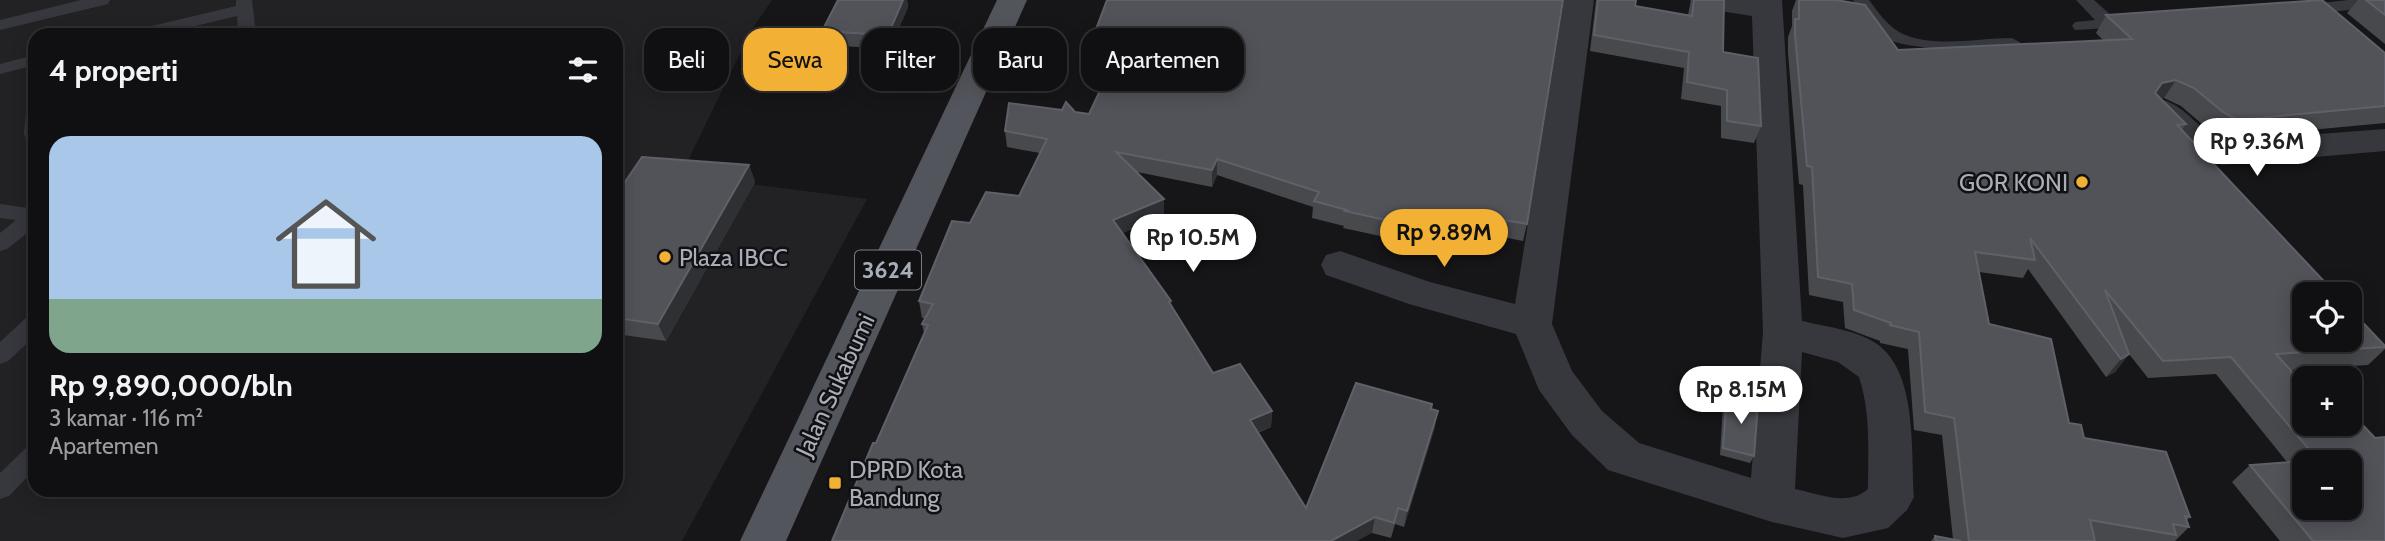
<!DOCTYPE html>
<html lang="id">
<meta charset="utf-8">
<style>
:root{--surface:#101012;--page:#19191b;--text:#f1f3f6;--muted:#9c9d9f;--line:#303032;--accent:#f2b134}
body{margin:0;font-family:Cabin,sans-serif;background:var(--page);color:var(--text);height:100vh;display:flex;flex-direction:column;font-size:26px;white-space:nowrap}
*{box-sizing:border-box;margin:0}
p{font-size:23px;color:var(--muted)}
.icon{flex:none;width:38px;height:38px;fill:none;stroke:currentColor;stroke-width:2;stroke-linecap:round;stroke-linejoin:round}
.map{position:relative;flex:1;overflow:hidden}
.drawer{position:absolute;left:28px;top:28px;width:595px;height:469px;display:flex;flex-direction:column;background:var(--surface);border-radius:21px;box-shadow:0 4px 18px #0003,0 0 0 2px var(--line)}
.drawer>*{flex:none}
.guide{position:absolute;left:644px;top:28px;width:665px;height:63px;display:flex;gap:14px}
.buttons{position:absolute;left:2292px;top:282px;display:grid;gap:14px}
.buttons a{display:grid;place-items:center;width:70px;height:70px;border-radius:14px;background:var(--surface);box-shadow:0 4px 18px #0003,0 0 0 2px var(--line);font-size:35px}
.price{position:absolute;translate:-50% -60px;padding:0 16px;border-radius:24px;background:#fff;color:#222;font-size:23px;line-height:46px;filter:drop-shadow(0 2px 4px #0008)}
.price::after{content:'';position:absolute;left:50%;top:42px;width:21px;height:16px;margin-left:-10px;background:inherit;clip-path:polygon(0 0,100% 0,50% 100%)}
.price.active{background:var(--accent);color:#111}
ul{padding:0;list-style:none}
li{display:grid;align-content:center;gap:14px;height:371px;padding:0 21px}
li span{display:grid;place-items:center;height:217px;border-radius:21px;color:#555}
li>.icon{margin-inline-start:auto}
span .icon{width:126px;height:126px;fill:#fffc;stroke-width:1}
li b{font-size:30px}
h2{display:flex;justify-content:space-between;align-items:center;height:84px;padding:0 21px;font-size:30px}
.pill{padding:0 24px;border-radius:21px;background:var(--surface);box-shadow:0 4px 18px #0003,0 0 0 2px var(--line);font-size:24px;line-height:63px}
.pill.active{background:var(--accent);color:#111}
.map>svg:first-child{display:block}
.built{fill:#222225;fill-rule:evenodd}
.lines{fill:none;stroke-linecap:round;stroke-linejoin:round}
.service{fill:#37383d;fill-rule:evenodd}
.minor{fill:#37383d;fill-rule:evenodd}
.primary{fill:#53555c;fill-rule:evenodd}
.wall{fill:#47494d}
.shaded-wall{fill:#2f3033}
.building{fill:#525359;stroke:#5f6168;stroke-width:2;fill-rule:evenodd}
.poi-dot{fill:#f2b134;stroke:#111113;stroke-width:2.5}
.labels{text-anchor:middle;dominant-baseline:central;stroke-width:5;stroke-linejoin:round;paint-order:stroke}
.shield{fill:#111113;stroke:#7b7e86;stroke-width:2}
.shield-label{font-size:23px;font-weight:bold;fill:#a8adb8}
.poi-label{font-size:24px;fill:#a8adb8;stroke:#111113;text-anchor:start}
.street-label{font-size:24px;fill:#a8adb8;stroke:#111113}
</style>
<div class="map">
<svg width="2385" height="541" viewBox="0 0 2385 541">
<rect width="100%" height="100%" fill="#161618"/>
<path class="built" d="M0,0H772L751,31L681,175L867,199L682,541H0ZM35,35H616V490H35Z"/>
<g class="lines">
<g class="service">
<path d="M81,0H110L108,4L0,30V20Z"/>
<path d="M236,0H252L256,35H238L237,16L158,35H128L131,31L236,6Z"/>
<path d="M1853,0H1869C1878,12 1886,24 1899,32C1930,49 1978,38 2012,38L2021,43C2008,57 1908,49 1889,40C1872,32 1863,14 1853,0Z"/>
<path d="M2076,0H2094L2114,18L2128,17L2137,22L2128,27L2075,30L2072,26L2075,22L2095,20Z"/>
<path d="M2348,0H2385V6L2303,15L2295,10L2303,5Z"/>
<path d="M35,55V65L0,74V64Z"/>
<path d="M35,109V140L26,138L24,134L26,115Z"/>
<path d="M0,204L35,209V227L7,249L0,251V233L16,220L0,218Z"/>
<path d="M35,315V336L8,361L0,364V342L27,317Z"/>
<path d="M35,444V469L9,496L0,499V473L27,447Z"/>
</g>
<g class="minor">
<path d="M1564,0H1594L1552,324L1572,371L1602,411L1639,443L1751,478L1763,332L1752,16L1694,7L1690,0H1782L1802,321C1827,327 1866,331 1884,350C1917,382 1911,455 1914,497L1907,510L1888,528L1843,538L1772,522L1608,470L1572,435L1539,390L1516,334L1409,304L1326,275L1321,265L1326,255L1340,251L1430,282L1515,304ZM1802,352L1838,362L1859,377C1871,413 1868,452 1868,489C1848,507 1819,494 1795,489Z"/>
<path d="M2163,100C2188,107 2200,133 2224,141L2385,129V151L2222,165L2188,153L2146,111L2151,103Z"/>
</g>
<path class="primary" d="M997,0H1027L786,541H740Z"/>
</g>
<g class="wall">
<path d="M838,0H907L908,7L890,49L825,45L822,31Z"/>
<path d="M1107,0L1527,224L1523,241L1487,234L1485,242L1438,232L1431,247L1343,228L1344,226L1312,218L1313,207L1217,175L1212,187L1137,172L1164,199V216L1122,233L1171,306L1213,373L1272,411L1271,427L1258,433L1306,508L1431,409L1435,427L1404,527L1395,524L1391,538L1372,533L876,443L924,333L922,324L925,318H922L919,301L970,223L1019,196L1040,153L1007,147L1005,131L1075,112L1089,114L1114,59L1094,57L1092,40Z"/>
<path d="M1596,0H1636L1635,6L1688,15L1691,0H1724L1723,52L1761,126L1754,143L1721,138V106L1681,99L1684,68L1590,51Z"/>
<path d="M1796,0H1836L1898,50L2104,41L2096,33L2106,15L2385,53V123L2223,138L2209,130L2181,106L2164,98H2160L2186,124L2182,130L2385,346V349L2368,365L2290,370L2385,541H2280L2232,482L2250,465L2287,462L2216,374L2148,378L2129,354L2115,372L2106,377L2028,269L2023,278L1979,272L1989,324L2069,423L2084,438L2190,517L2187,520L2189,527L2175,541H1931L1935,536L1953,539L1942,435L1914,430L1908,349L1880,343V341L1845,328L1843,302L1809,295L1803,185L1799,184L1788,53V37L1792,26V11Z"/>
<path d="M2358,0H2385V44L2347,13Z"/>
<path d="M749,165L755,182L666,341L616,334V195Z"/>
<path d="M1727,397L1754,456L1750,463L1720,455L1723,405Z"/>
</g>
<g class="shaded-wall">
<path d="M903,0H907L908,7L890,49L888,35Z"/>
<path d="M2176,80L2164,98L2150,100L2162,83Z"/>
<path d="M1217,159V175L1212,187V170Z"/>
<path d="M749,165L755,182L666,341L658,324Z"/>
<path d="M1164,199V216L1114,237L1113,220Z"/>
<path d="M1441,215L1438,232L1431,247L1434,231Z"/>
<path d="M2129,354L2115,372L2106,377L2121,359Z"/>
<path d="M1272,411L1271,427L1249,436L1250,420Z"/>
<path d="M1438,411L1435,427L1404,527L1407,511Z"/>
<path d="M1375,517L1372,533L1357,541H1331Z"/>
</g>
<g class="building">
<path d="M838,0H903L888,35L822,31Z"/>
<path d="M1107,0H1563L1527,224L1491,218L1489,226L1441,215L1434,231L1345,211L1347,210L1314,201L1319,192L1217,159L1212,170L1116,152L1164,199L1113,220L1171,301L1169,302L1213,373L1240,364L1272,411L1250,420L1306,508L1356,383L1432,404L1431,409L1438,411L1407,511L1398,508L1394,523L1375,517L1331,541H832L873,443H876L928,325L922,324L933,304L919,301L952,221L970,223L986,192L1019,196L1047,139L1005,131L1009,103L1062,110L1066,102L1075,112L1089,114L1122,44L1092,40Z"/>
<path d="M1598,0H1636L1635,6L1692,16L1694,0H1724L1723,52L1758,58L1761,126L1727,121V90L1687,82L1689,52L1594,35Z"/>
<path d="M1799,0H1836L1865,5L1898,50L2132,39L2106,15L2322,0L2385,53V106L2237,120L2223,112L2194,88L2176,80L2162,83L2155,93L2186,124L2177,125L2336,294H2305V340H2350V309L2385,346V347L2276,354L2305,386V424H2350V422L2359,421L2375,438L2385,437V541H2313L2250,465L2318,460L2231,357L2163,361L2105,290L2129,354L2121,359L2030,238L2035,260L1975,252L1989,324L2051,339L2069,423L2081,425L2084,438L2166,452L2190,517L2185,516L2189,527L2173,524L2176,535L2090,520L2095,541H1969L1954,418L1925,412L1919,332L1890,325L1891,323L1854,310L1852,284L1818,277L1812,167L1807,166L1795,35V19H1799ZM2305,462H2350V508H2305Z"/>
<path d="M2366,0H2385V15Z"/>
<path d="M642,157L749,165L658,324L616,318V195Z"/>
<path d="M1727,397L1758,404L1754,456L1723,448Z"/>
<path d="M1935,536L1961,541H1936Z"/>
</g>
<g class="poi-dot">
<circle cx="2082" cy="182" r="7"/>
<circle cx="665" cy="257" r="7"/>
<rect x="828" y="476" width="14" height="14" rx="3.5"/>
</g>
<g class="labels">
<rect class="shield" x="855" y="250.5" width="66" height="39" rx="5"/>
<g class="shield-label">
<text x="888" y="270">3624</text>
</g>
<g class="poi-label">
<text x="2068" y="182" text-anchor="end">GOR KONI</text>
<text x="679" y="257">Plaza IBCC</text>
<text x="849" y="469">DPRD Kota<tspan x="849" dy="28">Bandung</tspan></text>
</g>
<g class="street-label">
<text transform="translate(835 385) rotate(-65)">Jalan Sukabumi</text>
</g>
</g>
</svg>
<div class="buttons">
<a><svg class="icon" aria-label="locate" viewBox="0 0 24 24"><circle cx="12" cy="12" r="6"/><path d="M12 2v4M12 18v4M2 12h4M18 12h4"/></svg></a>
<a>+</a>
<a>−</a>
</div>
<b class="price" style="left:2257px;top:178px">Rp 9.36M</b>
<b class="price active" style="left:1444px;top:269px">Rp 9.89M</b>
<b class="price" style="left:1193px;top:274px">Rp 10.5M</b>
<b class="price" style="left:1741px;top:426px">Rp 8.15M</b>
<div class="guide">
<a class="pill">Beli</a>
<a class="pill active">Sewa</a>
<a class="pill">Filter</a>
<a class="pill">Baru</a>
<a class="pill">Apartemen</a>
</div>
<section class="drawer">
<h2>4 properti<svg class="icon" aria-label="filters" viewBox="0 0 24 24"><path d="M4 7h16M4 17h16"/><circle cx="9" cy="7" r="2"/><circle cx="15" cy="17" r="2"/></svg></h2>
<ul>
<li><span style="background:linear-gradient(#a9c7e8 75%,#7fa58c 0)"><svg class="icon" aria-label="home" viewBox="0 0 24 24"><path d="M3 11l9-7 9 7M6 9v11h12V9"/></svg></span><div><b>Rp 9,890,000/bln</b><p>3 kamar · 116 m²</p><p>Apartemen</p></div></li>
</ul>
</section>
</div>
